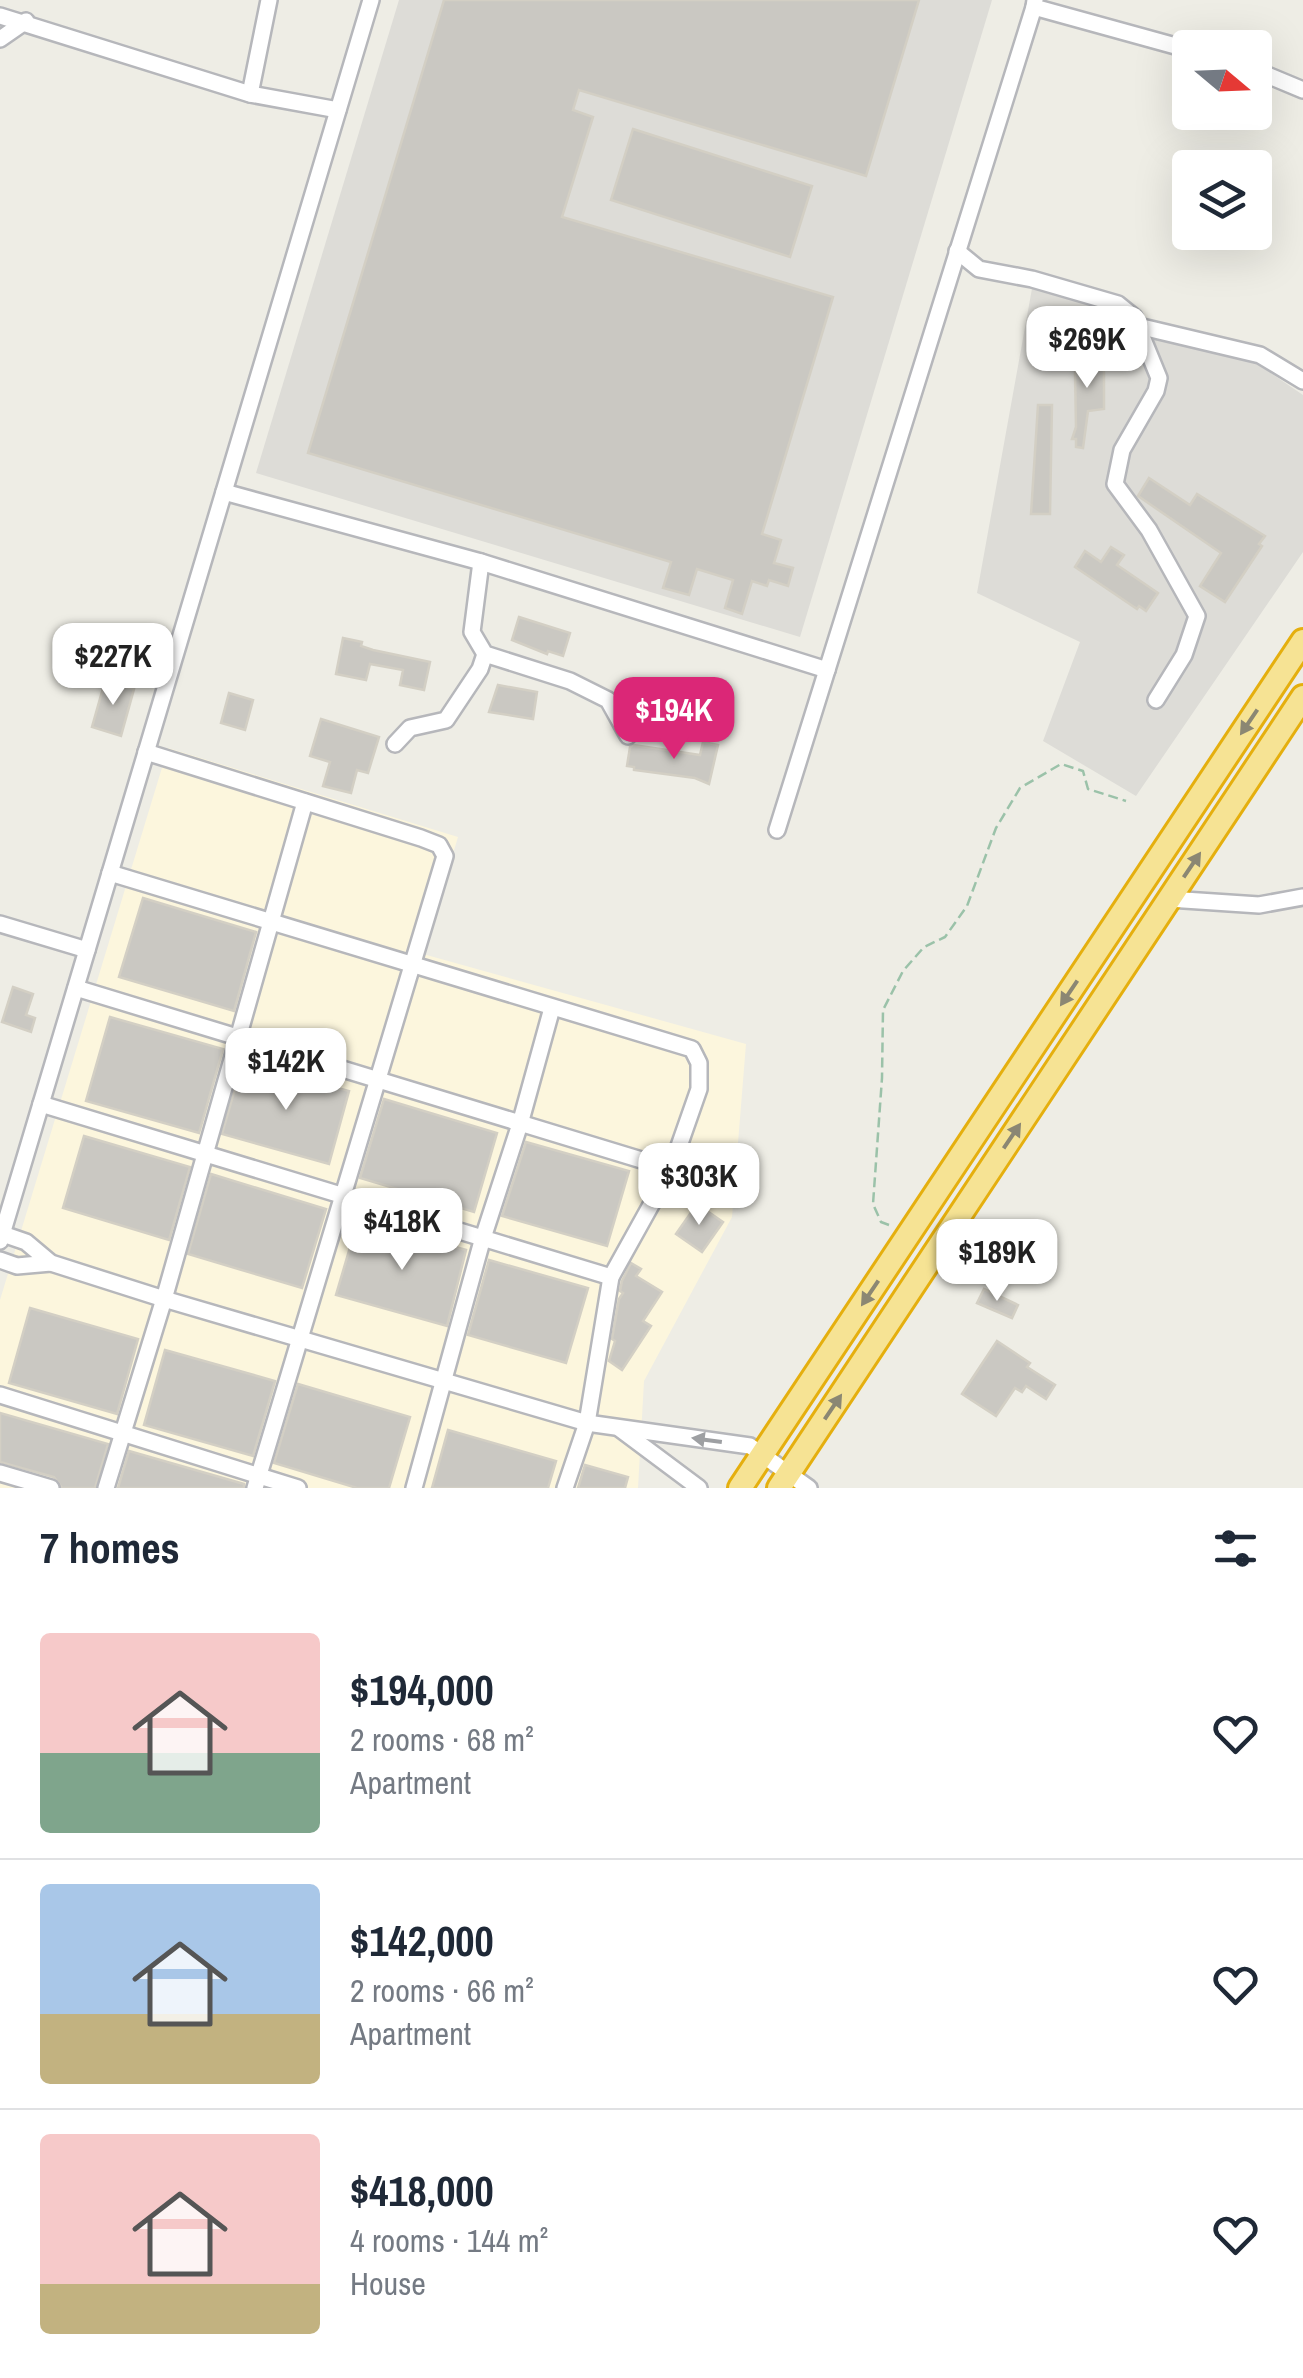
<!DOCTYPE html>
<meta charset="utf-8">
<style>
:root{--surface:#fff;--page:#f2f2f3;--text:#1f2937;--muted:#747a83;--line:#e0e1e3;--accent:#db2777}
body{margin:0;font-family:"Archivo Narrow",sans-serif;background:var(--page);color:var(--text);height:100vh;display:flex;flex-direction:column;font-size:38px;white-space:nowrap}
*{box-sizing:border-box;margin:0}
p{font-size:32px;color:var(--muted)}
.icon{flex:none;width:55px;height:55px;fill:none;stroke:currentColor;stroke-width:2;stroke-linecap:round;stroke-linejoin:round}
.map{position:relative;height:1488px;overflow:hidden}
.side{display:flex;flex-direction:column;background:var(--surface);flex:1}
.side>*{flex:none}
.needle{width:65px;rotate:109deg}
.tools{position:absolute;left:1172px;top:30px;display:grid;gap:20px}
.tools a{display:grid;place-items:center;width:100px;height:100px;border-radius:10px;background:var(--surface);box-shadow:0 10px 40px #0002;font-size:50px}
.price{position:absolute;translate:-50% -85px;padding:0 22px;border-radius:20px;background:#fff;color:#222;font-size:32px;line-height:65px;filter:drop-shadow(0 2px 5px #0008)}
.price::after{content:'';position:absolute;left:50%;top:60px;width:30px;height:22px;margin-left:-15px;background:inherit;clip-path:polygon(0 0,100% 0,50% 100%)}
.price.on{background:var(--accent);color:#fff}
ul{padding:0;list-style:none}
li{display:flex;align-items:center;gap:30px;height:250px;padding:0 40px}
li+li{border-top:2px solid var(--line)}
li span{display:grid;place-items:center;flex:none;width:280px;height:200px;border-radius:10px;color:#555}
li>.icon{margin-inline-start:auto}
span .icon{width:120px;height:120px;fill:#fffc;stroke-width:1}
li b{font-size:42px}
h2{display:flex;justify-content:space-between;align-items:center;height:120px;padding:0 40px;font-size:42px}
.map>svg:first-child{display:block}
.commercial{fill:#fcf6dd}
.industrial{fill:#dddcd7}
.building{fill:#cac8c2;stroke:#d3cfc4;stroke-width:2.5}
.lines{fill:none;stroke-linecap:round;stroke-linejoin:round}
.minor-casing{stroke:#b6b7bb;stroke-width:20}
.highway-casing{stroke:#e5af0e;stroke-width:28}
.path{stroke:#9bc2a9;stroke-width:2.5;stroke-dasharray:10 5;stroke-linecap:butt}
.minor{stroke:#fff;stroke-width:15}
.highway{stroke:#f6e394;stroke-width:22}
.oneway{fill:#8b8773}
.oneway2{fill:#9ea0a3}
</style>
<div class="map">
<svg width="1303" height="1488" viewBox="0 0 1303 1488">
<rect width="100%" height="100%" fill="#eeede5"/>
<path class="commercial" d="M168,748L458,837L423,954L746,1044L732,1217L644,1381L638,1488H0V1300Z"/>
<g class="industrial">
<path d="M399,0H992L800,637L256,473Z"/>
<path d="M1033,283L1243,354L1303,395V552L1136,796L1043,741L1080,642L977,593Z"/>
</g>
<g class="building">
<path d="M444,0H919L866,176L579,90L573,110L593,117L562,217L833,297L762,534L781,540L774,563L793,568L788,586L769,580L767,586L752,581L742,614L725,608L733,580L697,569L689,595L663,588L671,562L308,453Z"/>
<path d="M633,129L812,186L790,257L611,200Z"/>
<path d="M1079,342H1092L1093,369H1104V409L1088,411L1083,448L1076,447V439H1072L1076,427L1075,372H1080Z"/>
<path d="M1038,405H1052L1050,514H1031Z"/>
<path d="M1149,478L1190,505L1197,494L1265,536L1259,544L1262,546L1225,602L1200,586L1221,553L1138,496Z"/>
<path d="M1111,547L1124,555L1117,565L1158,593L1146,611L1139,606L1137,609L1075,567L1085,551L1101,562Z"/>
<path d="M519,617L570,633L563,656L548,651L547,654L512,640Z"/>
<path d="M343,638L362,642L361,646L373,650L430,662L424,690L400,685L403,670L370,664L366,680L336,674Z"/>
<path d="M105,681L134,689L121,736L92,727Z"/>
<path d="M498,685L537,692L533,719L489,712Z"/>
<path d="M229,693L253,700L245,730L221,723Z"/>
<path d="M321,719L379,737L368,773L357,770L351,793L323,786L330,762L310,756Z"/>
<path d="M703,742L718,745L709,784L695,778L634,770V767L627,766L630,747L634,745L700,755Z"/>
<path d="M143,898L256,932L234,1011L119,977Z"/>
<path d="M13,987L33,994L26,1015L35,1018L31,1032L2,1022Z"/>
<path d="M110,1017L223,1049L199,1133L86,1101Z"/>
<path d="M243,1061L349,1091L329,1164L222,1134Z"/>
<path d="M384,1099L497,1133L474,1212L360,1178Z"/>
<path d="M84,1136L190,1167L169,1240L63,1208Z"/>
<path d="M526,1142L629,1171L607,1246L502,1216Z"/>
<path d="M211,1174L326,1209L302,1288L188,1254Z"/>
<path d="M697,1204L723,1222L702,1252L676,1234Z"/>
<path d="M358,1220L466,1250L447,1326L336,1295Z"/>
<path d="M489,1260L588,1288L566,1363L468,1335Z"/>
<path d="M631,1263L641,1269L636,1276L662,1292L643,1321L651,1326L622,1370L609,1361L615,1341L612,1339L619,1299L623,1293L620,1291L622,1281Z"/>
<path d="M984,1289L1018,1305L1012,1318L977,1303Z"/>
<path d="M30,1308L138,1339L117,1414L9,1383Z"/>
<path d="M997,1341L1030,1363L1027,1367L1055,1385L1046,1399L1026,1386L1022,1392L1015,1388L996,1416L962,1394Z"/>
<path d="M165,1350L275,1381L253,1456L144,1425Z"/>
<path d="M298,1384L410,1417L389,1488H357L274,1463Z"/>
<path d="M0,1413L108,1444L95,1488H62L54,1477L0,1462Z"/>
<path d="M448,1430L556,1461L548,1488H432Z"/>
<path d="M129,1451L244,1484V1488H118Z"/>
<path d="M585,1465L628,1477L625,1488H578Z"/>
</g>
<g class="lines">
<defs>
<g id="minor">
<path d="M269,0L250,94L338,110"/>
<path d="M1035,0L1034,7L1190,50"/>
<path d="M0,16L250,94"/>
<path d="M0,39L26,21"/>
<path d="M1255,70L1303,90"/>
<path d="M957,251L979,269L1032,279L1118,304L1134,317L1159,378L1156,391L1122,450L1115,484L1149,530L1197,616L1184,655L1156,700"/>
<path d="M1138,326L1260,355L1303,381"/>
<path d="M224,492L481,562L827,670"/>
<path d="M481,562L472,632L485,654L570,681L608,700L628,736"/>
<path d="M395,744L410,728L446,720L480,669L485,654"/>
<path d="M146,752L421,838L439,845L445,856L255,1488"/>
<path d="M777,830L1034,7"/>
<path d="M110,873L692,1049L699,1063V1089L671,1169L611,1277L587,1423L565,1488"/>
<path d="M1169,899L1259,905L1303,897"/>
<path d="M0,924L87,950"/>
<path d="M76,988L671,1169"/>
<path d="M41,1104L611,1277"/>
<path d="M0,1233L26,1242L51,1263L164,1299L587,1423L750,1446L809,1488"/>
<path d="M0,1241L371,0"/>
<path d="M0,1260L17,1266L51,1263"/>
<path d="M0,1395L298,1488"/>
<path d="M620,1429L699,1488"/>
<path d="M0,1473L51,1488"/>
<path d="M106,1488L164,1299L305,802"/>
<path d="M414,1488L482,1241L520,1124L552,1008"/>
</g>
<g id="highway">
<path d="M740,1488L1303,641"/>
<path d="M779,1488L1303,697"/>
</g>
</defs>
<use href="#minor" class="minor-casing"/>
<use href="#highway" class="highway-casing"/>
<path class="path" d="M889,1225L881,1222L873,1204L882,1078L883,1010L903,971L924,947L945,937L967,906L996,828L1020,788L1061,764L1083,771L1088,789L1126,801"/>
<use href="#minor" class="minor"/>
<use href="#highway" class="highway"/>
</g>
<defs><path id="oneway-solid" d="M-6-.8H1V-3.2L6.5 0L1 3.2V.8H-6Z" transform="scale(2.5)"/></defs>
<g class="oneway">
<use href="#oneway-solid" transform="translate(1249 722) rotate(124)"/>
<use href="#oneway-solid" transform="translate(1192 865) rotate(-56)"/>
<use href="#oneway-solid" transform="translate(1069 993) rotate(124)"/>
<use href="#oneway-solid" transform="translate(1012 1136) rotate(-56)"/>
<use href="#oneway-solid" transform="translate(870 1293) rotate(124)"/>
<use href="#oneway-solid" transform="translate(833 1407) rotate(-56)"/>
</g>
<use class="oneway2" href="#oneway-solid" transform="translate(707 1440) rotate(-172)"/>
</svg>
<div class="tools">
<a><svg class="needle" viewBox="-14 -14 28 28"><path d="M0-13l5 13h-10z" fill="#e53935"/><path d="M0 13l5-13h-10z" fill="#747a83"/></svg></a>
<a><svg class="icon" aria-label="layers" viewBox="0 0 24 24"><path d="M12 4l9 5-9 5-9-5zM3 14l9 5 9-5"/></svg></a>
</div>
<b class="price" style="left:1087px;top:391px">$269K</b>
<b class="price" style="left:113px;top:708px">$227K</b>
<b class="price on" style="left:674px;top:762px">$194K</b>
<b class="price" style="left:286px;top:1113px">$142K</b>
<b class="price" style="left:699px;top:1228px">$303K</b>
<b class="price" style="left:402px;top:1273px">$418K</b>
<b class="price" style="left:997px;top:1304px">$189K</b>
</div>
<section class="side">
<h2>7 homes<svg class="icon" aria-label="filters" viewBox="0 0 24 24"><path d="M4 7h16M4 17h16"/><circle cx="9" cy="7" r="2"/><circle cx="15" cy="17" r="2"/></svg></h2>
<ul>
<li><span style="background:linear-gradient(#f6c9c9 60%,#7fa58c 0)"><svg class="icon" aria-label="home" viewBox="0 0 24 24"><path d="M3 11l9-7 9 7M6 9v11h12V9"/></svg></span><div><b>$194,000</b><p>2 rooms · 68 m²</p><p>Apartment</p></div><svg class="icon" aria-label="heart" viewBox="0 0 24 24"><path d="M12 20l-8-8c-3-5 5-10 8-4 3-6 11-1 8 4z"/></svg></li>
<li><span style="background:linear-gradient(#a9c7e8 65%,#c2b280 0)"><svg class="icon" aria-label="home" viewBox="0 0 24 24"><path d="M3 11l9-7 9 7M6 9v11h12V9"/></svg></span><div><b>$142,000</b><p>2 rooms · 66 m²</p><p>Apartment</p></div><svg class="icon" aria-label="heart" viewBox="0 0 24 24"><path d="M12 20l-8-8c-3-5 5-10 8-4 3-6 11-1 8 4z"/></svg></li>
<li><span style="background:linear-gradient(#f6c9c9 75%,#c2b280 0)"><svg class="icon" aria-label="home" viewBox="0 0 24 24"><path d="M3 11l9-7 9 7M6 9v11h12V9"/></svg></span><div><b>$418,000</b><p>4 rooms · 144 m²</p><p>House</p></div><svg class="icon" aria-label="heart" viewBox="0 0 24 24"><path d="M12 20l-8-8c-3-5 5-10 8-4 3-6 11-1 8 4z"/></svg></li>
</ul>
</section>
